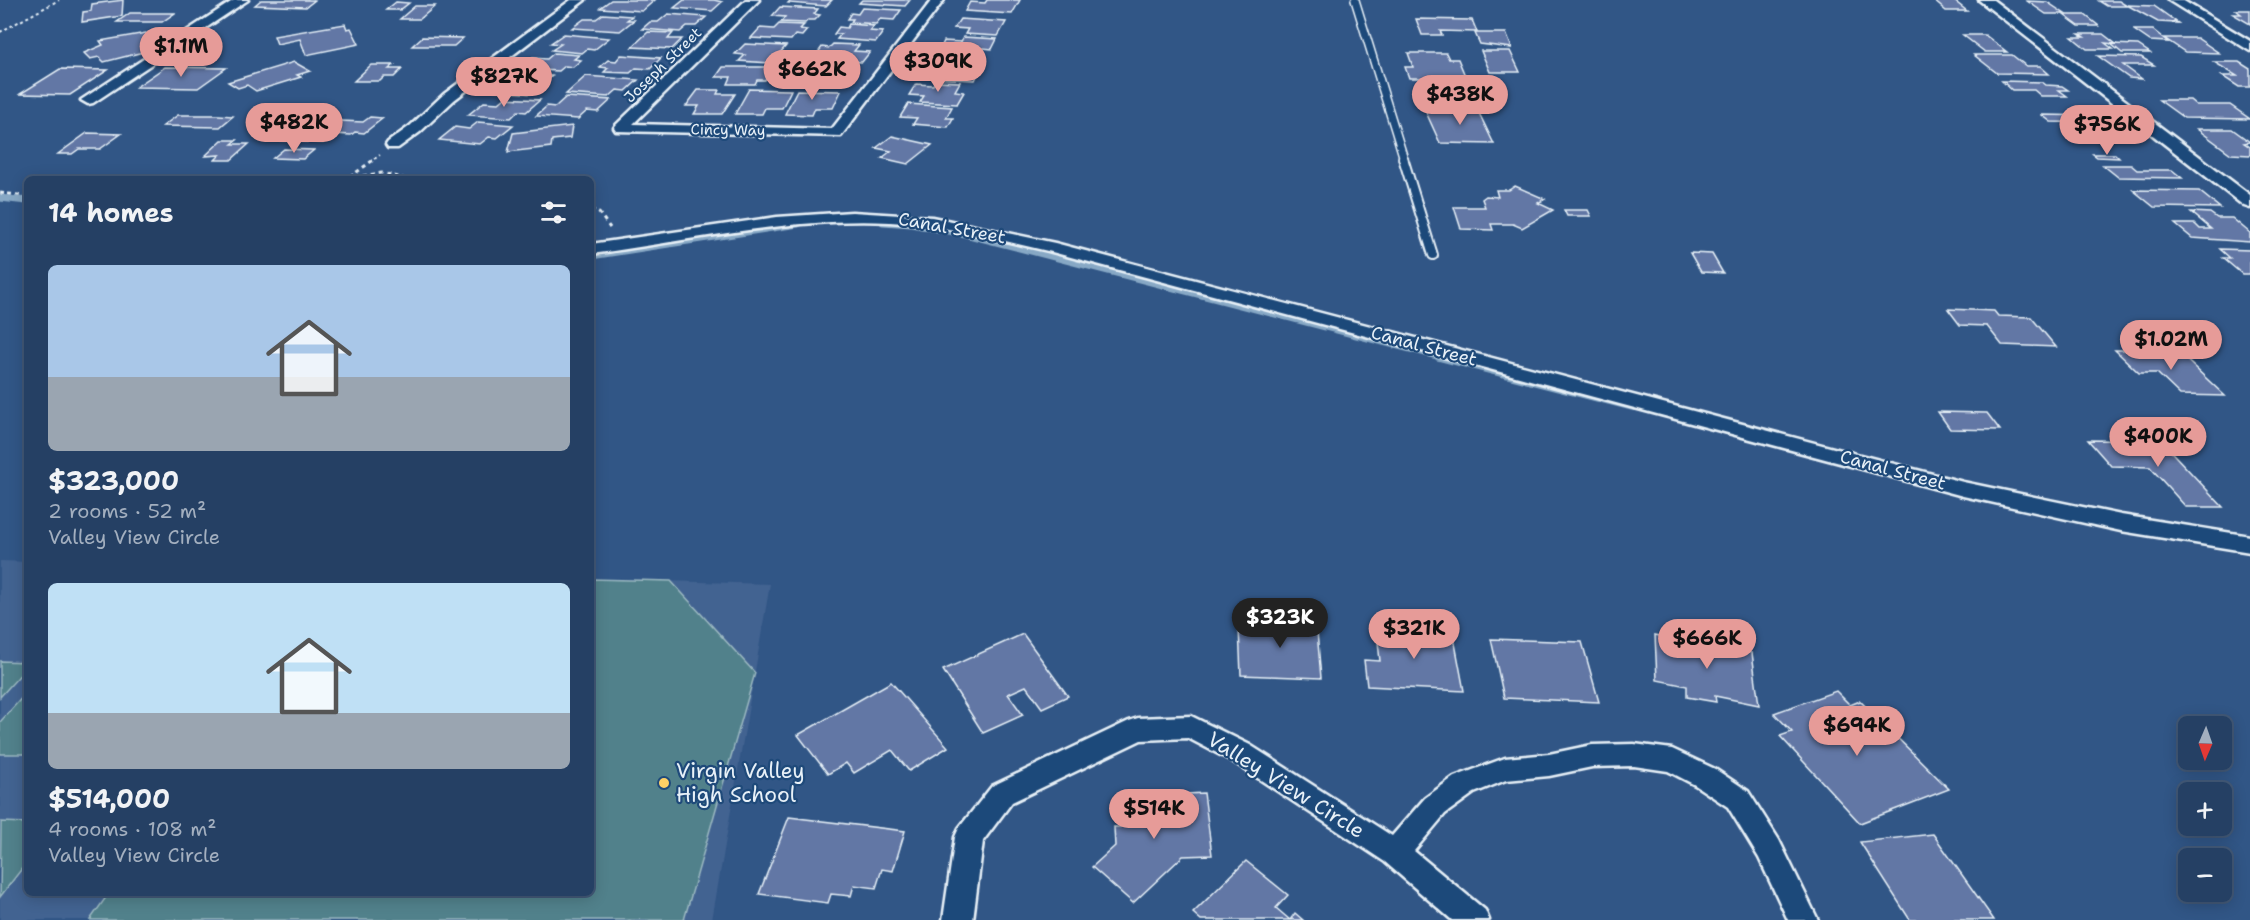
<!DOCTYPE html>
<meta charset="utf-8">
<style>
:root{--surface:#254064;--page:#314b6d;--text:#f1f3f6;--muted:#a3afbf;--line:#425978;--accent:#e69b98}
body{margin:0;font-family:"Shantell Sans",sans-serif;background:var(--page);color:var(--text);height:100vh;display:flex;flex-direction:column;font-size:22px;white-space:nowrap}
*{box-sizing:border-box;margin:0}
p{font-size:20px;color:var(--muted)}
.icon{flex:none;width:33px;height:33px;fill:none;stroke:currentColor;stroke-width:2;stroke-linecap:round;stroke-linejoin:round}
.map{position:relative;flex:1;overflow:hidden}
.sheet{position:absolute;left:24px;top:176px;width:570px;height:720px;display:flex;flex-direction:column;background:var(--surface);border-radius:9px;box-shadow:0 3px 15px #0003,0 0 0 2px var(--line)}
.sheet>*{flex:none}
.needle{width:39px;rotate:182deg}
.tools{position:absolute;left:2178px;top:716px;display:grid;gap:12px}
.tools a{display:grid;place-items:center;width:54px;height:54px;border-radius:9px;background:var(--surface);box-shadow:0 3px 15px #0003,0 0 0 2px var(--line);font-size:30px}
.price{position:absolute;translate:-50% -51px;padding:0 14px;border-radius:21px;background:var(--accent);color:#111;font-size:20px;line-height:39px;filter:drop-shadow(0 2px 3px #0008)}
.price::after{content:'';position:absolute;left:50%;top:36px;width:18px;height:14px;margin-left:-9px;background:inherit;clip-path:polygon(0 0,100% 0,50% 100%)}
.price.on{background:#222;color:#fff}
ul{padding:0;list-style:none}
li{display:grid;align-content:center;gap:12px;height:318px;padding:0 24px}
li span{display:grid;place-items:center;height:186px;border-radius:9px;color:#555}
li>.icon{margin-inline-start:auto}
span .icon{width:108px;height:108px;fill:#fffc;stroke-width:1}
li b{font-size:26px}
h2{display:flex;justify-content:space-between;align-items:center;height:72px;padding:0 24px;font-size:26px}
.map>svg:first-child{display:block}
.built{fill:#436391}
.green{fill:#51818b;stroke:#9cb9c2;stroke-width:1.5}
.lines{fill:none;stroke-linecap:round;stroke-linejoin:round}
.stream-far1{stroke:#87a8c5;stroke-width:7}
.stream{stroke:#87a8c5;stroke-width:8}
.building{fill:#6277a5;stroke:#e8f1f8;stroke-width:1.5}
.service-far1-casing{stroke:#e8f1f8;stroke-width:10}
.service-casing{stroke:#e8f1f8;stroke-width:12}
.minor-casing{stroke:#e8f1f8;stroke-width:5}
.path-far1{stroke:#e8f1f8;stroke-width:2;stroke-dasharray:3 3;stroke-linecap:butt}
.path{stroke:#e8f1f8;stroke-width:3;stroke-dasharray:4 4;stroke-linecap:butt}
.service-far1{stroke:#1f4a7a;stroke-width:7}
.service{stroke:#1f4a7a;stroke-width:8}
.minor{fill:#1f4a7a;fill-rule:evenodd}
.poi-dot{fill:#ffd166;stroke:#1f4a7a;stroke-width:2}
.labels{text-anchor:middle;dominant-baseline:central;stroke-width:4.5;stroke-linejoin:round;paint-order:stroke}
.far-street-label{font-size:15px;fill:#e8f1f8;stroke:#1f4a7a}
.street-label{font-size:18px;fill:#e8f1f8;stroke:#1f4a7a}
.near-poi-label{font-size:21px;fill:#e8f1f8;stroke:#1f4a7a;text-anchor:start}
.near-street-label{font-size:21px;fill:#e8f1f8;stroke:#1f4a7a}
</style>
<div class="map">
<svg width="2250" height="920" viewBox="0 0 2250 920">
<rect width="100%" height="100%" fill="#315686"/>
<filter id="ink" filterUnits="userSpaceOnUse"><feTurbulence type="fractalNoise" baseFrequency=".0167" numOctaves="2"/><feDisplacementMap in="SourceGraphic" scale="12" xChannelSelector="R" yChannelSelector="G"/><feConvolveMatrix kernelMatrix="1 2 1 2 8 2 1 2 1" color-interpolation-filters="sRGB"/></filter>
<g filter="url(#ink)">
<path class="built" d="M0,561L27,562V892H591V579L770,584L712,920H0Z"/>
<g class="green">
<path d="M591,579L671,581L755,673L684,920H90L109,893L591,892Z"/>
<path d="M0,661L27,662V667L0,697Z"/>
<path d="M27,692V754H0V722Z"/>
<path d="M1,822L27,823V862L0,897Z"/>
</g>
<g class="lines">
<g class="stream-far1">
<path d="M0,198L27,201"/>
<path d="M883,222L911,224L965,234L1445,358"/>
<path d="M591,256L798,224"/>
</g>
<path class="stream" d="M1439,357L1633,407"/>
</g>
<g class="building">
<path d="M123,0L122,16L82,22L83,12L91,11L92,4Z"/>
<path d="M261,0H315L306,7L255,5Z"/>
<path d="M611,0H655L642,11L600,8Z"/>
<path d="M684,0H714L722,2L712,11L674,8Z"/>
<path d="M791,0H832L826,6L788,3Z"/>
<path d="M862,0H910L905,6L859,3Z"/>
<path d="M987,0H1020L1012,14L965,11L970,2L985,3Z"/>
<path d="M1933,0H1953L1967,11H1946Z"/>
<path d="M2027,1L2047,2L2065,14H2046Z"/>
<path d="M2099,1H2119L2127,6H2107Z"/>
<path d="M396,2L409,3L400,10H386Z"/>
<path d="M2127,5L2154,6L2178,23L2158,22Z"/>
<path d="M415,6H435L420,19H400Z"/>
<path d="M780,7L818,9L814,14L820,15L815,20H808L805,23L781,22L785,17L772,16Z"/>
<path d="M862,8L901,10L894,20L880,19L876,24L851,22L853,19H847L851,13L858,14Z"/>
<path d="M2236,10H2250V24L2233,14H2241Z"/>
<path d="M130,13H175L162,22H117Z"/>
<path d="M603,14L632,16L627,20H634L620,31L572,28L584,19H596Z"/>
<path d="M668,14L706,17L696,26H687L680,32L642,29L650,22H658Z"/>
<path d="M2064,15H2085L2099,26H2079Z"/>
<path d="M960,19L1006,22L998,36L965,34L968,29L954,28Z"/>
<path d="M1416,19L1472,20L1477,32L1440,31L1442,35H1422Z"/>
<path d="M345,24L347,29L351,28L359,44L306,55L300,39L277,44L274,36Z"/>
<path d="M779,24L804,25L800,29L807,30L802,36L795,35L791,40L751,38L760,28L774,29Z"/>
<path d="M849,24L874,26L870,31L883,32L876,42L837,39L841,34H834L839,27L847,28Z"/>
<path d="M2134,30H2153L2168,42L2150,41Z"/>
<path d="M648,32L673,33L668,39H682L672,49L632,47Z"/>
<path d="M146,33L152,39L146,41L150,45L143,47L147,51L104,62L99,57L90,59L84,53L103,45L100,41Z"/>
<path d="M1475,33H1506L1512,48L1480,44Z"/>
<path d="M564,34L609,38L594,50L587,49L582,53L552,50L561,44L551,43Z"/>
<path d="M2079,34H2103L2116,44L2105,43L2113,49H2087L2072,37H2084Z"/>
<path d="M1963,35H1985L2007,52H1985Z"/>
<path d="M422,37L463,38L454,46H412Z"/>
<path d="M963,37L997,39L992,49L983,48L981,54L939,52L944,41L961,42Z"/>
<path d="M2164,38H2197L2219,53L2185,52Z"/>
<path d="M745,44L786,46L771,63L739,61L745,55L735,54Z"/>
<path d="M833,44L859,45L854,51L870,52L862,62L820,60L824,54H817L822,47L829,48Z"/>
<path d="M2111,44L2138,45L2150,53H2122Z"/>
<path d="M1481,51H1510L1520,72H1490Z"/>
<path d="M554,53L579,55L574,59L581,60L573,67L565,66L559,71L519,69L532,58L547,59Z"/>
<path d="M1408,53H1446L1449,59H1458L1466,78H1409L1405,67H1413Z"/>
<path d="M621,55L661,58L650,69L636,68L630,73L604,72L608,68L600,67L608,60L616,61Z"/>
<path d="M1974,55H2012L2026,66H2040L2049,74L1997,73Z"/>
<path d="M2098,56L2141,57L2154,65H2123L2142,79L2129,78Z"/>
<path d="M933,60L975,62L970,72H979L975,80L935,78L939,71L926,70Z"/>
<path d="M294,62L310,71L297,75L301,77L256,91L247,85L238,88L228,82Z"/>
<path d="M2214,62H2239L2250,69V87H2239L2222,76H2237Z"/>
<path d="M371,65H394L389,69H402L394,77H384L380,81H354Z"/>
<path d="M802,66L853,69L844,80L827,79L823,84L788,82Z"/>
<path d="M165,67L226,68L198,88L136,87Z"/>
<path d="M723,67H773L765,80H757L755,84H728L731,77H716Z"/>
<path d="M60,69L108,70L70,95L20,94Z"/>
<path d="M527,74L552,76L531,94L489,90L504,79L520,80Z"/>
<path d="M586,76L638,80L626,91L617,90L609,97L566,94Z"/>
<path d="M935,81L960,82L955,91L964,92L957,104L920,102L924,96L909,95L916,84L933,85Z"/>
<path d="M2002,81L2042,82L2046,85L2062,86L2068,90H2059L2067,96H2041L2034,90H2012Z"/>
<path d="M749,89L791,90L782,108H765L762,114H735Z"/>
<path d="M698,90H719L717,94H735L722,114H694L699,106H686Z"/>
<path d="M797,90L841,91L833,108H815L812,115L785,114Z"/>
<path d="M566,97L611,100L598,112L587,111L578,119L536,116L547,106L555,107Z"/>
<path d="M505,98L540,100L526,112L518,111L511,118L468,115L484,102L499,103Z"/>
<path d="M2159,100H2190L2196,105H2230L2250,119L2184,118Z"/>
<path d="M908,104L952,107L946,118H953L948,127L913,124L917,118L900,117Z"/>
<path d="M1455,107H1476L1494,144L1440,143L1425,110H1457Z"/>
<path d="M178,115H219L233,116L220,127L163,126Z"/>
<path d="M2042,115L2098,116L2106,123L2051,122Z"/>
<path d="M370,117L383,118L364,133L355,132L351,135L333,134L323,143L274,140L292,126L309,127L319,120L363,122Z"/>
<path d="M478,122L513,125L497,138L489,137L480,144L439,140L455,127L469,129Z"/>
<path d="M572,126L570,138L552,140L551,147L508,152L513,133Z"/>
<path d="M2197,129H2232L2250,142L2244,143L2250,147V155L2231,154Z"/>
<path d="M87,133L121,134L100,149H79L72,154H58Z"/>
<path d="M892,136L932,145L908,164L882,158L891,151L876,148Z"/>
<path d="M222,140H237L232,144H249L231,160H215L220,155L205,156Z"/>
<path d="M284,149L314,150L303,159L273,158Z"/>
<path d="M2093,154H2115L2119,158L2097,157Z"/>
<path d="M2103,165H2131L2137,170H2172L2182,178L2118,177Z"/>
<path d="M1515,186L1545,199L1538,203L1553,210L1522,228L1513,224H1491L1493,230L1461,229L1454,207H1485L1482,199L1486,196L1498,197L1496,190H1509Z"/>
<path d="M2133,190L2199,191L2220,208L2154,207Z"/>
<path d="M1564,210H1588L1591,216H1567Z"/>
<path d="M2191,212L2210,213L2217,218H2232L2250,233V242L2192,238L2175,224H2195L2200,229H2211Z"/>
<path d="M2220,249L2250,250V274H2242L2223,258H2230Z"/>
<path d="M1690,253L1712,254L1723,273L1701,272Z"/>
<path d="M1948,309L1994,311L1998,316L2031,317L2056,347L2002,345L1987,326L1960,325Z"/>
<path d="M2115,350H2176L2225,396L2180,395L2157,373H2139Z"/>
<path d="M1938,412L1987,413L2000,430L1950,429Z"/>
<path d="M2088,440L2161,441L2223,507H2186L2150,467L2111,466Z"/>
<path d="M1254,618L1316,620L1321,678L1241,675L1239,628L1254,629Z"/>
<path d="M1376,622L1429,625L1431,637L1454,638L1464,691L1367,686L1364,660L1380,661Z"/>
<path d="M1023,634L1068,696L1042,708L1026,686L1008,694L1023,715L983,733L943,670Z"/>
<path d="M1655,635L1752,653L1759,705L1715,696L1716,702L1687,697V686L1657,680Z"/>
<path d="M1491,639L1582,642L1599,702L1504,698Z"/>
<path d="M891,682L948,747L909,771L892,750L854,773L846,763L828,774L798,735Z"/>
<path d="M1836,691L1850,705L1860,701L1949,789L1860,823L1780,736L1792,732L1774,713Z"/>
<path d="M1204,793L1212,855L1183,856L1133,903L1092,867L1115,846L1114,827H1120L1118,798Z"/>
<path d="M789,817L905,831L893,871L882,869L876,888L854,885L851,896L831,894L828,903L759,894Z"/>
<path d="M1933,834L1994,920H1910L1860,842Z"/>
<path d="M1246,861L1288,895L1276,908L1290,920L1295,913L1303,920H1201L1193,913Z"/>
</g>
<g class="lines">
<defs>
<path id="service-far1" d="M1355,0L1404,159"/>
<path id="service" d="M1403,158L1433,255"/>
<g id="minor">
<path d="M234,0H248L93,103L88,104L81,100Z"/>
<path d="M571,0H585L454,100L420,132L398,148H388L386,145L388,142L410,126L444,94Z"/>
<path d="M746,0H759L633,124L832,129L932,0H944L841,136L616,131L614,128L616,125Z"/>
<path d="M1979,0H1993L2250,195V208L2244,206Z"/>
<path d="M2168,0H2182L2250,41V51Z"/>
<path d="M852,212L932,217L1055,243L1963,482L2121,515L2250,536V552L2121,531L1963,496L1052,252C999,240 945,225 890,222C790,217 690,241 591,254V244L777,217Z"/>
<path d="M1191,716L1250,745L1392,836L1425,798L1454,777L1505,758L1549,754L1592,745L1634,744L1672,749L1715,769L1748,791L1779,840L1818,920H1788L1759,858L1728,807L1695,785L1668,771L1634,766L1592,767L1549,776L1506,780L1474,793L1445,814L1414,851L1485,910L1489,920H1452L1385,862L1232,761L1188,738L1141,740L1012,802L983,841L973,920H943L955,837L959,828L992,786L1129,721L1138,718Z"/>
</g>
</defs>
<use href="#service-far1" class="service-far1-casing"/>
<use href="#service" class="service-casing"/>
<use href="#minor" class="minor-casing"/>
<g class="path-far1">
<path d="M0,32L59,0"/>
<path d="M374,159L380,155"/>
</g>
<g class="path">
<path d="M350,177L376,158"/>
<path d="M347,178L382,173L403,178"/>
<path d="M0,193L27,196"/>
<path d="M591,209L599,213L610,228"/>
</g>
<use href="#service-far1" class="service-far1"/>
<use href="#service" class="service"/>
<use href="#minor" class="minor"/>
</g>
</g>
<circle class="poi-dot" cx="664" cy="783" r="6"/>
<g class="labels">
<g class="far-street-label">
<text transform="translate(663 65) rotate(-44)">Joseph Street</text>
<text transform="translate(728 130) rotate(1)">Cincy Way</text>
</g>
<g class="street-label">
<text transform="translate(952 228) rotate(10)">Canal Street</text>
<text transform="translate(1424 346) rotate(15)">Canal Street</text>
<text transform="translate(1893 470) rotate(15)">Canal Street</text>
</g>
<g class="near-poi-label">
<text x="676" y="771">Virgin Valley<tspan x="676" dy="24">High School</tspan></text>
</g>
<g class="near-street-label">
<text transform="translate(1286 785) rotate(32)">Valley View Circle</text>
</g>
</g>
</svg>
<div class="tools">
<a><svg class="needle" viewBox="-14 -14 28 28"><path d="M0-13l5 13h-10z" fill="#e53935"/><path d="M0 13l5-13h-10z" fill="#a3afbf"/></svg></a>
<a>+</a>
<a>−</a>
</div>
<b class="price" style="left:181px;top:78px">$1.1M</b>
<b class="price" style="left:938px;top:93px">$309K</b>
<b class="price" style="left:812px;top:101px">$662K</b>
<b class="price" style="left:504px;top:108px">$827K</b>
<b class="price" style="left:1460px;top:126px">$438K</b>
<b class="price" style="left:294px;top:154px">$482K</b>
<b class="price" style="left:2107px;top:156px">$756K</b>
<b class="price" style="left:2171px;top:371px">$1.02M</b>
<b class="price" style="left:2158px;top:468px">$400K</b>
<b class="price on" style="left:1280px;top:649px">$323K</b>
<b class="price" style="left:1414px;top:660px">$321K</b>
<b class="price" style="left:1707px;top:670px">$666K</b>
<b class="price" style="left:1857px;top:757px">$694K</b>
<b class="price" style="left:1154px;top:840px">$514K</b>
<section class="sheet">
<h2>14 homes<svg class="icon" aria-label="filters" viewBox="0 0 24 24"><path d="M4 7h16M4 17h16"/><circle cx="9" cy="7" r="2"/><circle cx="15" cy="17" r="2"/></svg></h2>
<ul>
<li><span style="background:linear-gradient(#a9c7e8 60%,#9aa5b1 0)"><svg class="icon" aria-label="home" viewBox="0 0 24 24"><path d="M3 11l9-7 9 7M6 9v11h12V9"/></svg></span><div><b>$323,000</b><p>2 rooms · 52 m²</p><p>Valley View Circle</p></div></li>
<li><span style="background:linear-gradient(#bfe0f5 70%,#9aa5b1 0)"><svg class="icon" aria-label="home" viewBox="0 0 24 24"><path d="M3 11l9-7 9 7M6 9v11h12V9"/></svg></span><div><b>$514,000</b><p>4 rooms · 108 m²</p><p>Valley View Circle</p></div></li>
</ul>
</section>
</div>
